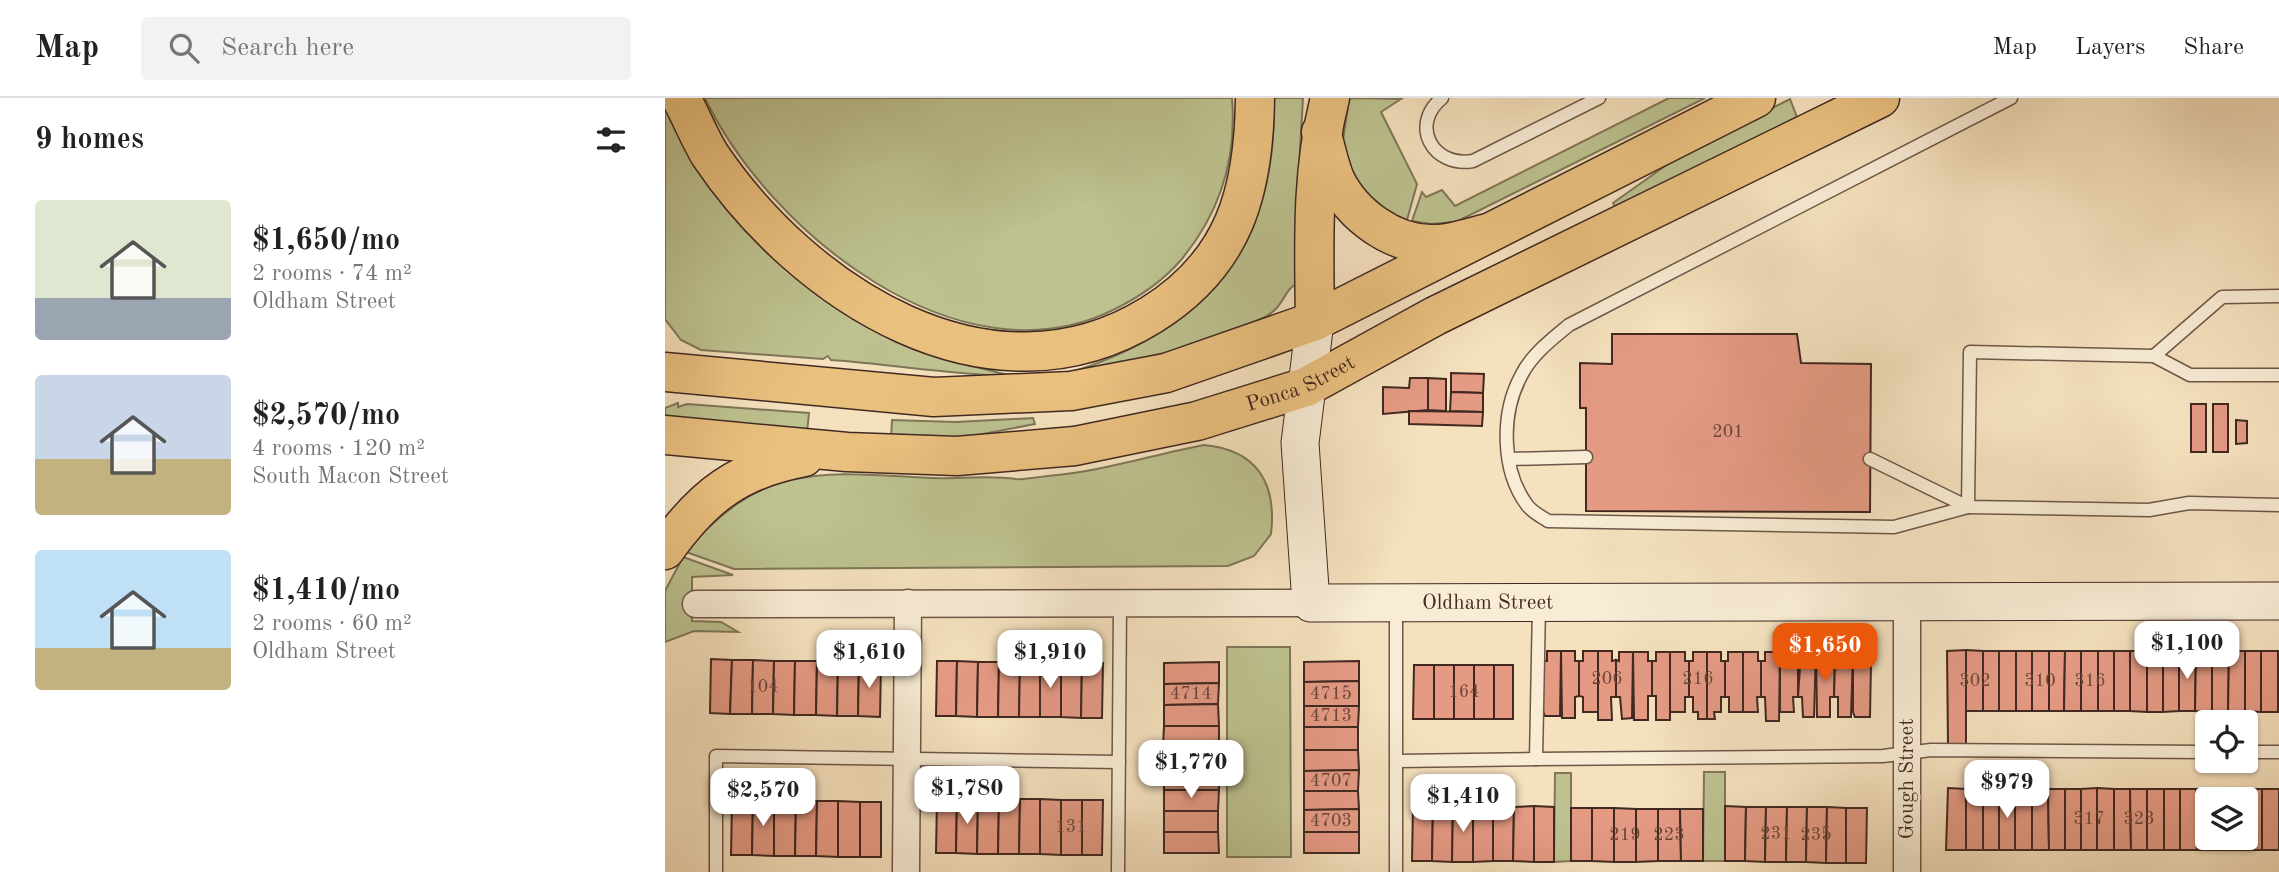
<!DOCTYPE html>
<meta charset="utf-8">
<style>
:root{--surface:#fff;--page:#f2f2f2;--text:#222;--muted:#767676;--line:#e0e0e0;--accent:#ea580c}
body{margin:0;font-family:"Old Standard TT",serif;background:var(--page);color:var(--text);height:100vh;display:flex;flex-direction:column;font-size:26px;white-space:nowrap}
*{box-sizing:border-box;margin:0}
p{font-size:23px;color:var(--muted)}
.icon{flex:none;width:38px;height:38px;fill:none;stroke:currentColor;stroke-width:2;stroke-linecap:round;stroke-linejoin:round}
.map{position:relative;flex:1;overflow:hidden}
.sheet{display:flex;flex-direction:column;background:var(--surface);width:665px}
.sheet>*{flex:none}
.controls{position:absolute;left:1530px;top:612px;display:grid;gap:14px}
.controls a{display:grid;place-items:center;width:63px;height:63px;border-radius:7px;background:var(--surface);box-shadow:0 2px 5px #0004;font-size:35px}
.price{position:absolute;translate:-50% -60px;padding:0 16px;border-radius:14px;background:#fff;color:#222;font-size:23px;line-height:46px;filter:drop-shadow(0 2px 4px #0008)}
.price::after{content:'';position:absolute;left:50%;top:42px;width:21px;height:16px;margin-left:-10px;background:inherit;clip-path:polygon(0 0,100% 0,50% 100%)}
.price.on{background:var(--accent);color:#fff}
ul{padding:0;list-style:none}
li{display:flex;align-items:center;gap:21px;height:175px;padding:0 35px}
li span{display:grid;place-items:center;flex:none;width:196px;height:140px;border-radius:7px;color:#555}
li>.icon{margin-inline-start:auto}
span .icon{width:84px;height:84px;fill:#fffc;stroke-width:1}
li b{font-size:30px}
h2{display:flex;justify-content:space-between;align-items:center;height:84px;padding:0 35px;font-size:30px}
header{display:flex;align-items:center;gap:42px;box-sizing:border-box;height:98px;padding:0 35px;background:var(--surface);border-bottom:2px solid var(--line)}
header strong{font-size:33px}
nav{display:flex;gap:38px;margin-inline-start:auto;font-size:24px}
.search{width:490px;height:63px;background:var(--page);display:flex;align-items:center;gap:18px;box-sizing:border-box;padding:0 24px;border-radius:7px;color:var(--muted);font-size:26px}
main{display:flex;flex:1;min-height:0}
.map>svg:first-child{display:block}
.green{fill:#bdc290;stroke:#7f7658;stroke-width:2}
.building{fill:#e59a84;stroke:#412921;stroke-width:2}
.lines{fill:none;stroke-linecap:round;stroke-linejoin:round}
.lane-casing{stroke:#6e5748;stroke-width:15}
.street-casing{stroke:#6e5748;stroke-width:29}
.secondary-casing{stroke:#412921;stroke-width:39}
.primary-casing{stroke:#412921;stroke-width:41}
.highway-casing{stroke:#412921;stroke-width:41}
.lane{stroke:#f8ecd5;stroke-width:12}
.street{stroke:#f8ecd5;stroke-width:26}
.secondary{stroke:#f8ecd5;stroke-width:37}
.primary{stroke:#eac07f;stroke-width:38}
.highway{stroke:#eac07f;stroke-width:38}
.labels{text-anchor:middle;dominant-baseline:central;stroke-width:5;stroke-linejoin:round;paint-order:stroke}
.number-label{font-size:18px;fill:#6a453a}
.street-label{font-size:21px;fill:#412921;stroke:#f8ecd5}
</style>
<header>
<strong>Map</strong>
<div class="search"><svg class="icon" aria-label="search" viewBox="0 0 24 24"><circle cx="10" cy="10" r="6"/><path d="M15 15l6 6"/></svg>Search here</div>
<nav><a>Map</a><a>Layers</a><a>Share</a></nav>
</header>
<main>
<section class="sheet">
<h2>9 homes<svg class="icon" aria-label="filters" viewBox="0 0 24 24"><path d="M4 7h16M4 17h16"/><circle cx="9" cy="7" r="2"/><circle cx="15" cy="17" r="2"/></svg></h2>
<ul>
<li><span style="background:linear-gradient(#dfe7d0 70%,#9aa5b1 0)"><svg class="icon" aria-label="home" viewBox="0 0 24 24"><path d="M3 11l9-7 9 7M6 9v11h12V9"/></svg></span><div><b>$1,650/mo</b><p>2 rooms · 74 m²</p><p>Oldham Street</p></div></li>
<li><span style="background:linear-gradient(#c9d6e8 60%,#c2b280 0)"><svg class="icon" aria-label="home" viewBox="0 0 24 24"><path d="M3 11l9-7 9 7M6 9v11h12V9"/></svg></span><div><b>$2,570/mo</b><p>4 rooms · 120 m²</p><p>South Macon Street</p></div></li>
<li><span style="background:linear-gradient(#bfe0f5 70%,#c2b280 0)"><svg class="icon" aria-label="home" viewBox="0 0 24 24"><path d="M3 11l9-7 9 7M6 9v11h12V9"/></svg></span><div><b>$1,410/mo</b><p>2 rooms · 60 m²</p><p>Oldham Street</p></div></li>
</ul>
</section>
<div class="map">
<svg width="1614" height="774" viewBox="0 0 1614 774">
<rect width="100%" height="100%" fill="#f5e1be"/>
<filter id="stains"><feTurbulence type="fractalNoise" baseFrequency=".00286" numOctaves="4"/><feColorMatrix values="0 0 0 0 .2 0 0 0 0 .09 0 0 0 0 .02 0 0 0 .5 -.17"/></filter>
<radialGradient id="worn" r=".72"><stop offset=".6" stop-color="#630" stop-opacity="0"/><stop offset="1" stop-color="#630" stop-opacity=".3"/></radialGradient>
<g class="green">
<path d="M40,0H567C572,61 555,115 516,162C497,184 475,199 448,212C295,288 104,134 40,0Z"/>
<path d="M609,0H638L631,122L635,184C617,191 621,209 598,220C538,249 475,262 410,273C547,228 612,146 609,0Z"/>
<path d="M684,0L736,1L716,14L752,86L742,122L730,125L698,102L677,50Z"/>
<path d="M1004,0H1040L791,124L766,126L747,123L757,94L761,99L777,92L790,108Z"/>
<path d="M1125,1L1132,19L951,110L948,105L1017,56Z"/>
<path d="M0,4L238,245L287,263L347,278C286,277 226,266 166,262L163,258L158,261L36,252L16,242L0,221Z"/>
<path d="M13,305V309L22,306L144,315L142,335L0,320V310Z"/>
<path d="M368,320L370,326L302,339L226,340L227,322L291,324Z"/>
<path d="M539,347C592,352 612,385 606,436L589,458L563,468L69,471L21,454C97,363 159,374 266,380C294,381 324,377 351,381C360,382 373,379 383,378C436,374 486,357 539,347Z"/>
<path d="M18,459L68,477L27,479V523L56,524L73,534L29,533L0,544V493Z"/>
<path d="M562,549H625L626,759H562Z"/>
<path d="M1039,674H1060V763H1038Z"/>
<path d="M890,675H906V763L889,764Z"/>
</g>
<g class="building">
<path d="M947,236H1132L1136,265L1206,266L1205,414L921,413V310H915V265L947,266Z"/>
<path d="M786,275L819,276L818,295L786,294Z"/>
<path d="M745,280H763V312L718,316V289L744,290Z"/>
<path d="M763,280L781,281V313L763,312Z"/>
<path d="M786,294L818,295V314L785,313Z"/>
<rect x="1526" y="306" width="15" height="48"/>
<rect x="1548" y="306" width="15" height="48"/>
<path d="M744,313L818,314L817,328L744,326Z"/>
<path d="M1571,322L1582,323V345L1571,346Z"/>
<path d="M1301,552L1318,553V613H1301Z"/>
<path d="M1301,552V646H1283L1282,553Z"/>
<path d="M882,553H896L895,618H880L878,614V563H882Z"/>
<path d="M896,553H910V563H914V598L910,599V620H897Z"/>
<path d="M918,553H933V614H918V599L914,598V563H918Z"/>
<path d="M933,553H947V563L951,562V599H946L947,622H933Z"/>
<rect x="1318" y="553" width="16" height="60"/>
<rect x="1334" y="553" width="17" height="60"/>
<rect x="1351" y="553" width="16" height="60"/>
<rect x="1367" y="553" width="17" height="60"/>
<path d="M1384,553H1400L1399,613H1384Z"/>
<path d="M1400,553H1416V613H1399Z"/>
<rect x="1416" y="553" width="17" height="60"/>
<rect x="1433" y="553" width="16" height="60"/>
<rect x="1449" y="553" width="16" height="60"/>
<path d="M1465,553H1482V614L1465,613Z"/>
<rect x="1482" y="553" width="16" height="61"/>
<path d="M1498,553H1514V613L1498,614Z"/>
<path d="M1514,553H1531L1530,613H1514Z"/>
<path d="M1531,553H1547V614L1530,613Z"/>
<path d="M1547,553H1564L1563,614H1547Z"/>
<path d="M1564,553H1580V613L1563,614Z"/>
<path d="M1580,553H1596V614L1580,613Z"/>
<rect x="1596" y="553" width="17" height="61"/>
<path d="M954,554H968L967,620L957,621L955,599H951V562L954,563Z"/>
<path d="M968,554H983V563H987V598H983V622H969Z"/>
<path d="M991,554H1005V622H991V598H987V563H991Z"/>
<path d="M1005,554H1020V563H1024V599H1020V614H1005Z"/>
<path d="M1028,554H1042V621H1033V614H1028V599H1024V563H1028Z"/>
<path d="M1042,554H1056V563H1060V599H1056V614H1049L1050,621H1042Z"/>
<path d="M1063,554H1078V614H1064V599H1060V563H1063Z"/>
<path d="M1078,554H1093V563H1096V599H1092L1093,614H1078Z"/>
<path d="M1100,554H1115L1114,623H1101L1100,599H1096V563H1100Z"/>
<path d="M1115,554H1130V563H1133V599H1128L1129,614H1115Z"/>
<path d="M1136,554H1151L1149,619H1138L1137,599H1133Z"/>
<path d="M1151,554H1166V563H1170L1169,599H1165V619H1152Z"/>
<path d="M1173,554H1188L1186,619H1173V599H1169L1170,563H1173Z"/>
<path d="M1188,554H1201V563L1206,564L1205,619H1190L1188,614Z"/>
<path d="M46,561L67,562L65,616L45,615Z"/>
<path d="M67,562H88L87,616H65Z"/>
<path d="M88,562L109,563L108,616H87Z"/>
<path d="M109,563H130L129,617L108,616Z"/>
<path d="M130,563H152L151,617H129Z"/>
<path d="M152,563L173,564L172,618L151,617Z"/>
<path d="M272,563H292L291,618H271Z"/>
<path d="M292,563L313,564L312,619L291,618Z"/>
<path d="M694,563V583L639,584V564Z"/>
<path d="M173,564H194L193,618H172Z"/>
<path d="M194,564L216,565L215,619L193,618Z"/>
<path d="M313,564H334L333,619H312Z"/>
<path d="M334,564H355L354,619H333Z"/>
<path d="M355,564H375V619H354Z"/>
<path d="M375,564L396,565V619H375Z"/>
<path d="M554,564V585L499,586V565Z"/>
<path d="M396,565H417L416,620L396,619Z"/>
<path d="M417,565H438L437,620H416Z"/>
<path d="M749,567H769V621H748Z"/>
<rect x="769" y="567" width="20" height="54"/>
<rect x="789" y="567" width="20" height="54"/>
<rect x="809" y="567" width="20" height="54"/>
<rect x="829" y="567" width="19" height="54"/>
<path d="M694,583V608H639V584Z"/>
<path d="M554,585L553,606L499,607V586Z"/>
<path d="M553,606L554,628H499V607Z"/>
<path d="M639,608H694L693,629H639Z"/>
<path d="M499,628H554V649H498Z"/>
<rect x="639" y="629" width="54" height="23"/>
<path d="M498,649H554L553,670H499Z"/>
<path d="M639,652H693L694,672L639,673Z"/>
<path d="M499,670H553L554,692H499Z"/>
<path d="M694,672L693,693H639V673Z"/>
<path d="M1283,690L1301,691V752H1281Z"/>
<path d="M1318,690V752H1301V691Z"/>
<path d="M1318,690L1334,691V752H1318Z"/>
<path d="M1432,690V752H1416V691Z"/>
<path d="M1432,690L1449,691V752H1432Z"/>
<rect x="1334" y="691" width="16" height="61"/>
<rect x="1350" y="691" width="17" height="61"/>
<path d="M1367,691H1383L1384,752H1367Z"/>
<path d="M1383,691H1400V752H1384Z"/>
<rect x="1400" y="691" width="16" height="61"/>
<path d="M1449,691H1465L1466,752H1449Z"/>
<path d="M1465,691H1482V752H1466Z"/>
<rect x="1482" y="691" width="17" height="61"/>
<rect x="1499" y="691" width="16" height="61"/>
<path d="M1515,691H1531L1532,752H1515Z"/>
<path d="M1531,691H1548V702H1542V740H1548V752H1532Z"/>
<rect x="1548" y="691" width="16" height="11"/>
<path d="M1564,691H1581V752H1564V740H1580V702H1564Z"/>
<rect x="1581" y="691" width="16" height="61"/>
<rect x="1597" y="691" width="17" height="61"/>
<path d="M499,692H554L553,713H499Z"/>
<path d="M639,693H693L694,711L639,712Z"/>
<path d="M272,700L292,701L291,755H271Z"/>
<path d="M292,701H313L312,756L291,755Z"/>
<path d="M313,701H334L333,756H312Z"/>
<path d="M334,701H355L354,756H333Z"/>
<path d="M355,701H375V756H354Z"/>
<path d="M375,701L396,702V757L375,756Z"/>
<path d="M67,702L88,703L87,757H66Z"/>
<rect x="396" y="702" width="21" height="55"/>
<path d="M417,702H438L437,757H417Z"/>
<path d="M88,703H109V758L87,757Z"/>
<path d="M109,703H131L130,758H109Z"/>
<path d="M131,703H152L151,758H130Z"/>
<path d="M152,703H173V759L151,758Z"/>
<path d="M173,703L195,704V759H173Z"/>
<rect x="195" y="704" width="21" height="55"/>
<path d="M748,708H768L767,763H747Z"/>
<path d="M768,708H788L787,764L767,763Z"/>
<path d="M788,708H808V764H787Z"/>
<path d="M808,708H828V763L808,764Z"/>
<path d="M828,708L849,709L848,763H828Z"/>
<path d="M869,708V764L848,763L849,709Z"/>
<path d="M869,708L889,709V764H869Z"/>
<path d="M1060,708L1081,709L1080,763H1060Z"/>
<path d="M1081,709H1101L1100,764L1080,763Z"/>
<path d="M1101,709H1122L1121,764H1100Z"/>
<path d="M1122,709H1142L1141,764H1121Z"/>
<path d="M1142,709H1162L1161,765L1141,764Z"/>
<path d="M1162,709L1181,710V765H1161Z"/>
<rect x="906" y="710" width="21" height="53"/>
<path d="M927,710H949V764L927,763Z"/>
<path d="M949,710L971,711V764H949Z"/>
<path d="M1181,710H1202L1201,765H1181Z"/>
<path d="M694,711V734H639V712Z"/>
<path d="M971,711H993V763L971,764Z"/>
<path d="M993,711H1015L1016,763H993Z"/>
<path d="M1015,711H1038V763H1016Z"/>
<rect x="499" y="713" width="54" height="21"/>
<path d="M499,734H553L554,755H499Z"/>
<rect x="639" y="734" width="55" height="21"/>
<rect x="1548" y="740" width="16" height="12"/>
</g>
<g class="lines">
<defs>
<g id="lane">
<path d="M777,0C744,27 768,70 808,63L934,0"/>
<path d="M1489,258L1557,199L1614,198"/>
<path d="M1614,277H1525L1489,258L1305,254L1303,409L1484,412L1524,405L1614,407"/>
<path d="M845,361L921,359"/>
<path d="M1205,361L1303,409"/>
<path d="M1303,409L1229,429L883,423C877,419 867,414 862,407C836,372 836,315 856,278C866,257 887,241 904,227L1346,0"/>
<path d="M874,507L871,661L1218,658L1266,652L1542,654"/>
<path d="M731,509V774"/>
<path d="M1580,654H1614"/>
<path d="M732,663L871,661"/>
<path d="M51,774V658L454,664"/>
<path d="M453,774L455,506"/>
</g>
<g id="street">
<path d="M31,506L646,505"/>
<path d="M241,774L243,505"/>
<path d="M1242,774V504"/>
</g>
<g id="secondary">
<path id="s1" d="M650,223L635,345L646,505L1614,503"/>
</g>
<g id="primary">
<path d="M0,274L269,299L406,293L501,275L650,223L1091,0"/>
<path id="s2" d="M0,337L182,354L292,358L410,348L532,323L641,289L770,218L1215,0"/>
<path d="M0,452C38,398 74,371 139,359"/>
</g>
<g id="highway">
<path d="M16,0C26,18 34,39 45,57C138,195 324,317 486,217C570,165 589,93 590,0"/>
<path d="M656,34C661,49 664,67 670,81C687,117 729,148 770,146C787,146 806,139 823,135"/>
<path d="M650,223C649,147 646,74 665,0"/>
</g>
</defs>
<use href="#lane" class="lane-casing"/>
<use href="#street" class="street-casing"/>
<use href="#secondary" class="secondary-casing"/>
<use href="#primary" class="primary-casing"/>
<use href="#highway" class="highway-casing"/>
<use href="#lane" class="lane"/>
<use href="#street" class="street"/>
<use href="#secondary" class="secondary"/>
<use href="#primary" class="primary"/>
<use href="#highway" class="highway"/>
</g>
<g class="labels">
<g class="number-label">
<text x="1063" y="334">201</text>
<text x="942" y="581">206</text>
<text x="1033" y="581">216</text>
<text x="1310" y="583">302</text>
<text x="1375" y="583">310</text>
<text x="1425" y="583">316</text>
<text x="98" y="589">104</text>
<text x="799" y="594">164</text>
<text x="526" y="596">4714</text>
<text x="666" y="596">4715</text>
<text x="666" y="618">4713</text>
<text x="666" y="683">4707</text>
<text x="1424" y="721">317</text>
<text x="1474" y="721">323</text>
<text x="666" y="723">4703</text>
<text x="406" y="729">131</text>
<text x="1111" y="736">231</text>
<text x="960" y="737">219</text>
<text x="1004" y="737">223</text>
<text x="1151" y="737">235</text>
</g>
<g class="street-label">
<text stroke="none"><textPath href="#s2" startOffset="646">Ponca Street</textPath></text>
<text stroke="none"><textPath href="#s1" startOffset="460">Oldham Street</textPath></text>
<text transform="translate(1242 681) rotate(-90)">Gough Street</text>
</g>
</g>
<rect width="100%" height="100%" filter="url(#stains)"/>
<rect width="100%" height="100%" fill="url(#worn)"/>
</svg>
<div class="controls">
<a><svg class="icon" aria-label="locate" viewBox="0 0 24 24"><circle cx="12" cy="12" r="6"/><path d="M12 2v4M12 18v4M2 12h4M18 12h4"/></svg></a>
<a><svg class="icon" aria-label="layers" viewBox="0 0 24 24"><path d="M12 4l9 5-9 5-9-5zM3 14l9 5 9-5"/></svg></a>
</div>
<b class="price" style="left:1522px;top:583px">$1,100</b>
<b class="price on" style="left:1160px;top:585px">$1,650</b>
<b class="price" style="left:204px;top:592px">$1,610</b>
<b class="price" style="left:385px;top:592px">$1,910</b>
<b class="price" style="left:526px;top:702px">$1,770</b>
<b class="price" style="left:1342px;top:722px">$979</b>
<b class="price" style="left:302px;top:728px">$1,780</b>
<b class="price" style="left:98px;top:730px">$2,570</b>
<b class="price" style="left:798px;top:736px">$1,410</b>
</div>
</main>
